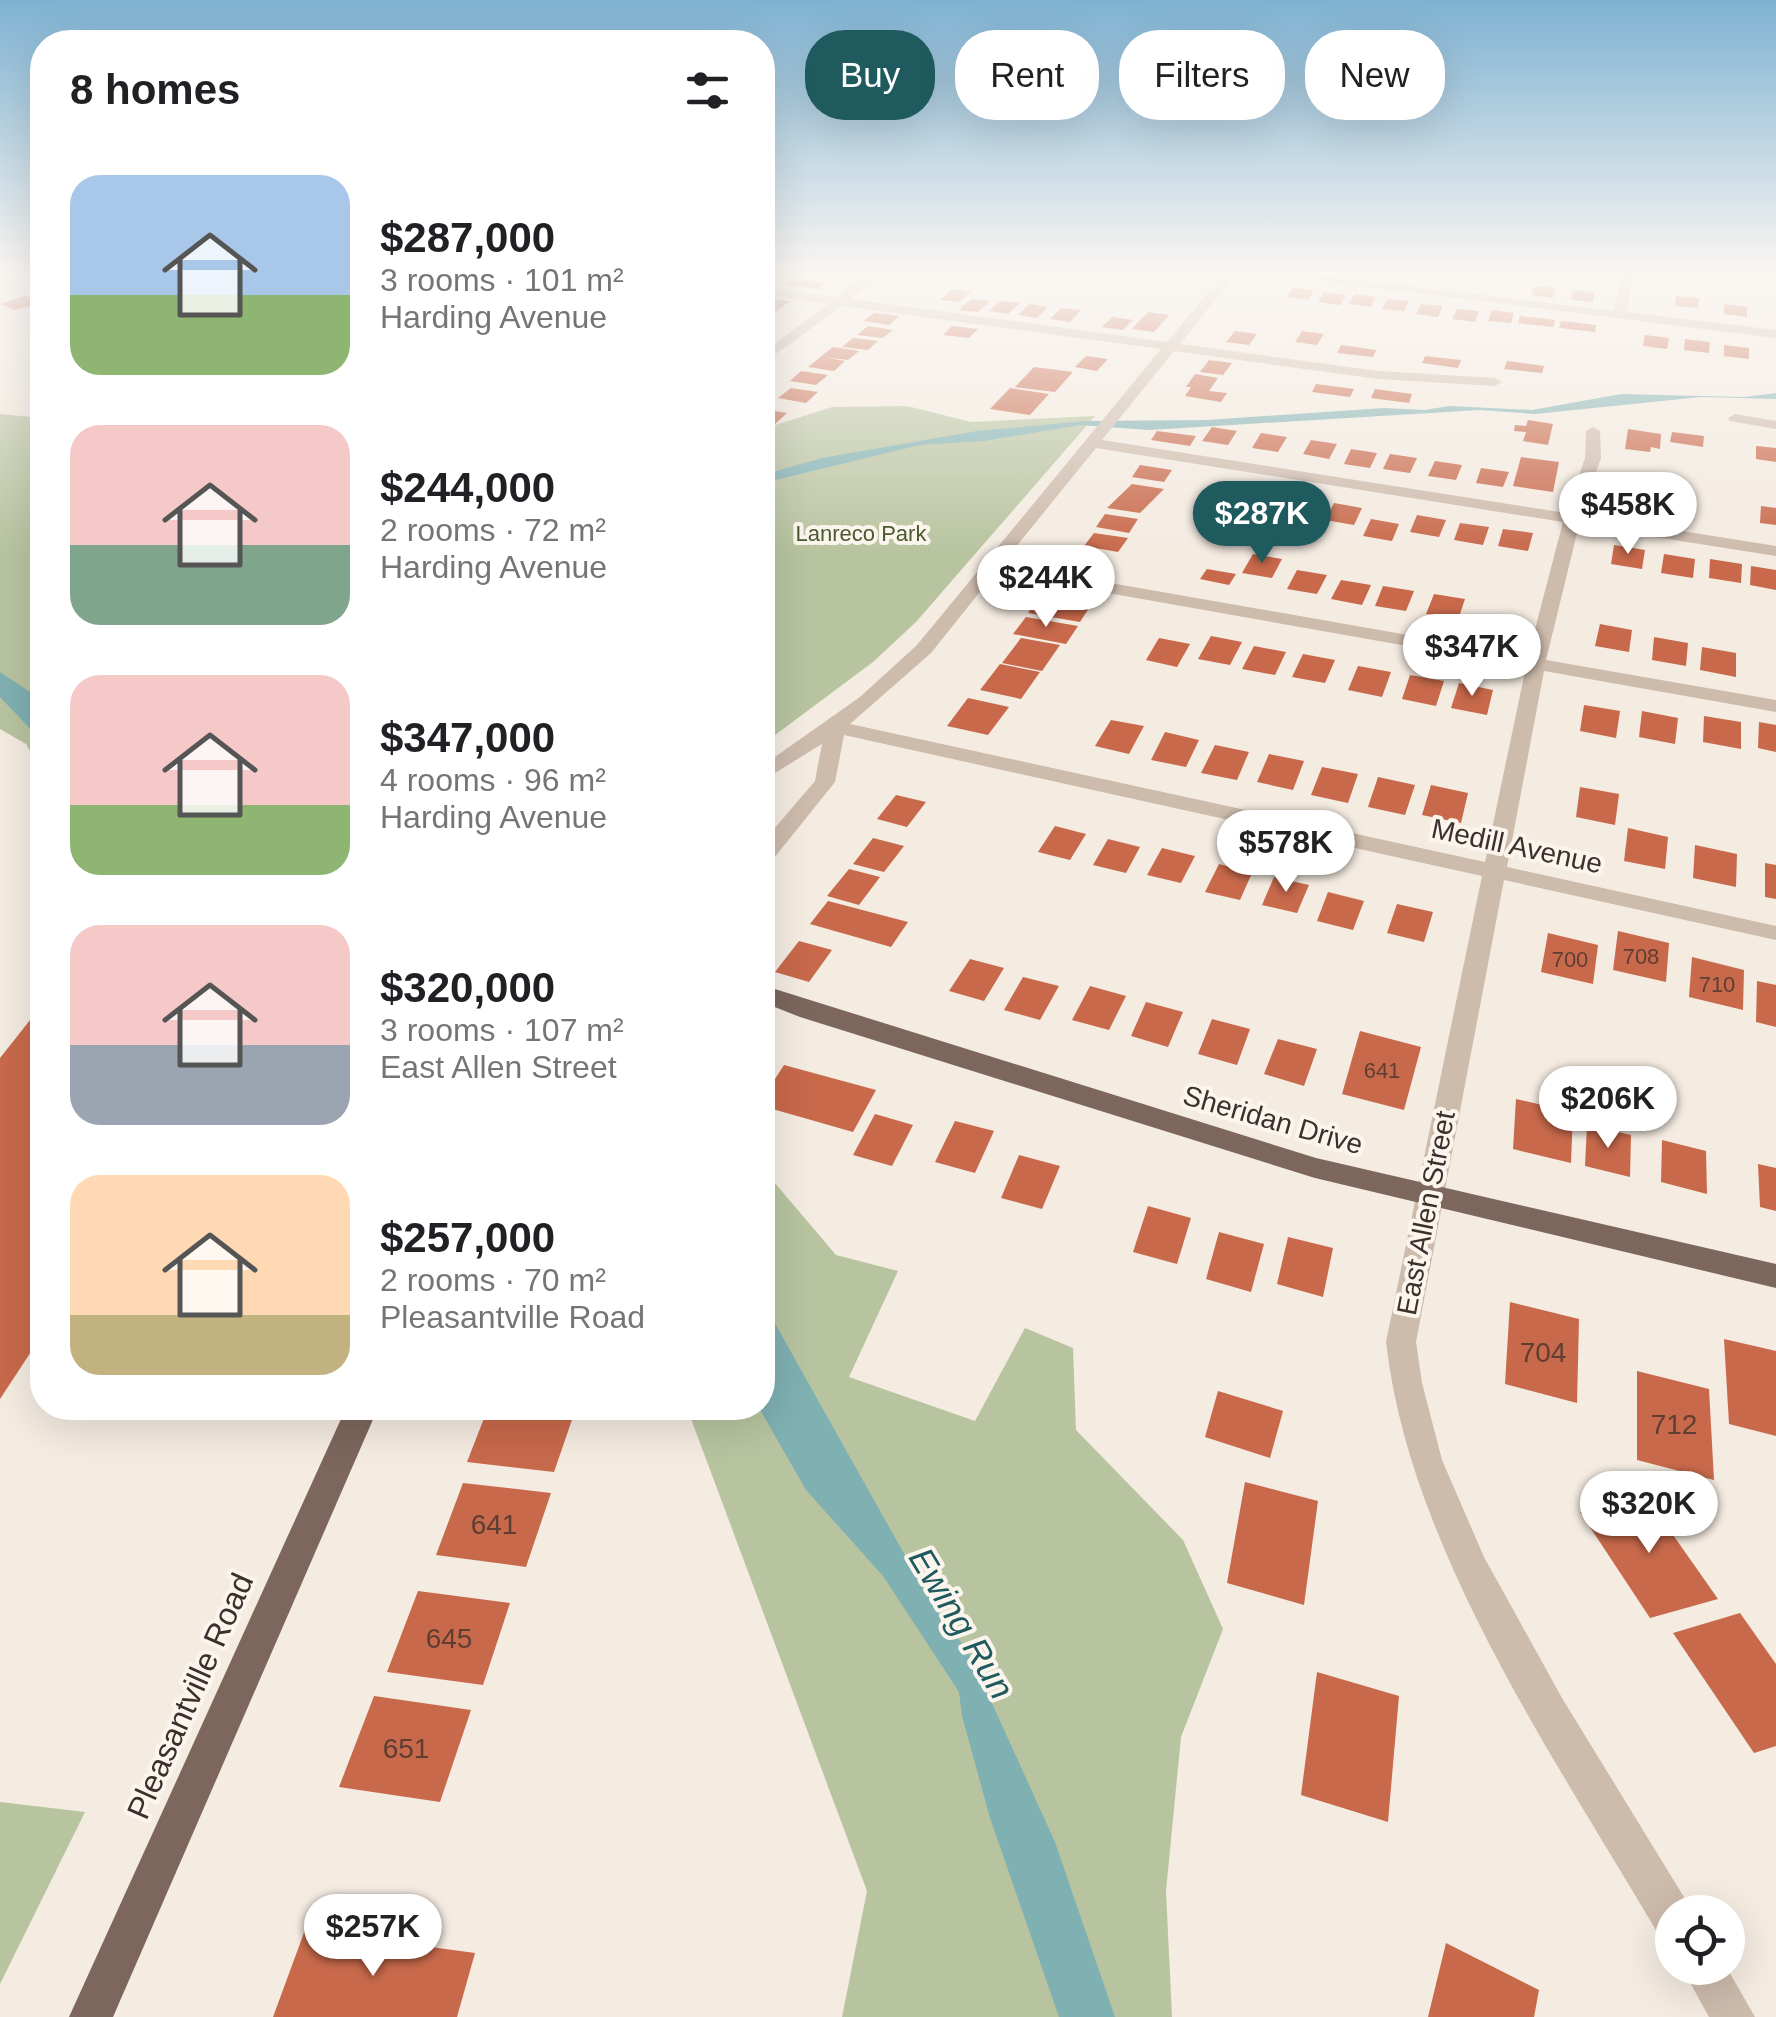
<!DOCTYPE html>
<meta charset="utf-8">
<style>
:root{--surface:#fff;--page:#f2f2f2;--text:#202124;--muted:#757577;--accent:#1f5a5e}
body{margin:0;font-family:Helvetica,sans-serif;background:var(--page);color:var(--text);height:100vh;display:flex;flex-direction:column;font-size:38px;white-space:nowrap}
*{box-sizing:border-box;margin:0}
p{font-size:32px;color:var(--muted)}
.icon{flex:none;width:55px;height:55px;fill:none;stroke:currentColor;stroke-width:2;stroke-linecap:round;stroke-linejoin:round}
.map{position:relative;flex:1;overflow:hidden}
.panel{position:absolute;left:30px;top:30px;width:745px;height:1390px;display:flex;flex-direction:column;background:var(--surface);border-radius:40px;box-shadow:0 10px 40px #0002}
.panel>*{flex:none}
.top-card{position:absolute;left:805px;top:30px;width:820px;height:90px;display:flex;gap:20px}
.fabs{position:absolute;left:1655px;top:1895px;display:grid;gap:20px}
.fabs a{display:grid;place-items:center;width:90px;height:90px;border-radius:50%;background:var(--surface);box-shadow:0 10px 40px #0002;font-size:50px}
.price{position:absolute;translate:-50% -85px;padding:0 22px;border-radius:35px;background:#fff;color:#222;font-size:32px;line-height:65px;filter:drop-shadow(0 2px 5px #0008)}
.price::after{content:'';position:absolute;left:50%;top:60px;width:30px;height:22px;margin-left:-15px;background:inherit;clip-path:polygon(0 0,100% 0,50% 100%)}
.price.active{background:var(--accent);color:#fff}
ul{padding:0;list-style:none}
li{display:flex;align-items:center;gap:30px;height:250px;padding:0 40px}
li span{display:grid;place-items:center;flex:none;width:280px;height:200px;border-radius:30px;color:#555}
li>.icon{margin-inline-start:auto}
span .icon{width:120px;height:120px;fill:#fffc;stroke-width:1}
li b{font-size:42px}
h2{display:flex;justify-content:space-between;align-items:center;height:120px;padding:0 40px;font-size:42px}
.chip{padding:0 35px;border-radius:40px;background:var(--surface);box-shadow:0 10px 40px #0002;font-size:35px;line-height:90px}
.chip.active{background:var(--accent);color:#fff}
.map>svg:first-child{display:block}
.green{fill:#b8c4a0}
.water{fill:#7fb0b2}
.building{fill:#c8694b}
.lines{fill:none;stroke-linecap:round;stroke-linejoin:round}
.minor{fill:#cdbbac;fill-rule:evenodd}
.major{fill:#7d675c;fill-rule:evenodd}
.labels{text-anchor:middle;dominant-baseline:central;stroke-width:8;stroke-linejoin:round;paint-order:stroke}
.far-park-label{font-size:22px;fill:#4a5a2e;stroke:#fbf5ee}
.number-label{font-size:22px;fill:#5e3e33}
.street-label{font-size:28px;fill:#3b302b;stroke:#fbf5ee}
.near-number-label{font-size:28px;fill:#5e3e33}
.near-street-label{font-size:32px;fill:#3b302b;stroke:#fbf5ee}
.near-water-label{font-size:35px;font-style:italic;fill:#1f5a5e;stroke:#fbf5ee}
</style>
<div class="map">
<svg width="1776" height="2017" viewBox="0 0 1776 2017">
<rect width="100%" height="100%" fill="#f4ebe1"/>
<g class="green">
<path d="M907,406L971,422L1095,416L916,622L873,662L763,744V429L832,407Z"/>
<path d="M0,414L42,418V771L26,744L0,729Z"/>
<path d="M763,1169L836,1255L898,1271L849,1377L975,1421L1025,1328L1073,1348L1076,1430L1183,1540L1223,1629L1181,1737L1166,1891L1172,2017H842L867,1891L687,1408H762Z"/>
<path d="M0,1802L85,1812L0,1984Z"/>
</g>
<g class="water">
<path d="M1776,393V399L1701,397L1535,414L1479,410L1149,430L1080,425L984,441L920,445L763,483L762,475L822,458L977,431L1085,421L1207,420L1384,408L1425,410L1449,406L1532,410L1621,394L1744,397Z"/>
<path d="M0,672L42,700V741L0,697Z"/>
<path d="M763,1302L921,1584L971,1657L1055,1842L1115,2017H1059L990,1818L962,1716L959,1692L883,1576L806,1490L759,1408H762Z"/>
</g>
<g class="building">
<path d="M794,279L826,283L818,289L785,285Z"/>
<path d="M1534,286L1556,288L1553,298L1531,295Z"/>
<path d="M1293,288L1314,290L1308,300L1286,297Z"/>
<path d="M952,289L971,292L959,302L940,300Z"/>
<path d="M1573,290L1595,292L1593,302L1571,300Z"/>
<path d="M1324,292L1346,295L1340,305L1318,302Z"/>
<path d="M1355,294L1376,297L1371,307L1349,304Z"/>
<path d="M25,296L42,303L15,310L0,304Z"/>
<path d="M1676,296L1699,298L1698,308L1675,306Z"/>
<path d="M762,297L790,301L777,311L762,310Z"/>
<path d="M971,299L990,301L978,312L959,310Z"/>
<path d="M1387,299L1409,301L1404,311L1382,309Z"/>
<path d="M1001,301L1020,303L1008,314L989,311Z"/>
<path d="M1029,304L1048,307L1037,318L1018,315Z"/>
<path d="M1421,304L1443,306L1438,317L1416,314Z"/>
<path d="M1724,304L1747,307V317L1724,314Z"/>
<path d="M1061,308L1081,310L1070,322L1050,319Z"/>
<path d="M1457,309L1479,311L1475,322L1452,319Z"/>
<path d="M1492,310L1514,313L1511,323L1488,321Z"/>
<path d="M1148,312L1169,315L1154,332L1132,329Z"/>
<path d="M874,313L899,316L889,325L864,321Z"/>
<path d="M1520,316L1555,320L1554,327L1518,323Z"/>
<path d="M1112,317L1133,320L1123,330L1102,327Z"/>
<path d="M1561,321L1596,325L1595,332L1559,328Z"/>
<path d="M868,326L893,330L883,338L857,335Z"/>
<path d="M952,326L978,329L969,338L943,335Z"/>
<path d="M1235,331L1257,334L1249,345L1226,342Z"/>
<path d="M1302,331L1324,334L1317,345L1295,342Z"/>
<path d="M1645,335L1669,338L1667,349L1643,346Z"/>
<path d="M853,338L878,341L868,350L842,347Z"/>
<path d="M1685,339L1710,342L1709,353L1684,350Z"/>
<path d="M1341,345L1376,350L1373,357L1337,353Z"/>
<path d="M1724,345L1749,348V359L1724,356Z"/>
<path d="M833,347L859,351L848,360L824,357L845,361L834,371L808,367Z"/>
<path d="M1086,356L1108,359L1097,371L1075,367Z"/>
<path d="M1425,356L1461,360L1458,368L1422,363Z"/>
<path d="M1209,360L1232,363L1223,375L1200,372Z"/>
<path d="M1507,361L1544,366L1542,373L1504,369Z"/>
<path d="M1034,367L1073,372L1055,392L1015,387Z"/>
<path d="M801,371L828,375L816,385L790,381Z"/>
<path d="M1195,374L1218,378L1209,391L1227,393L1221,402L1185,396L1191,387H1186Z"/>
<path d="M1316,384L1354,389L1350,397L1312,392Z"/>
<path d="M791,388L818,392L806,403L778,398Z"/>
<path d="M1010,388L1049,394L1030,415L990,409Z"/>
<path d="M1375,389L1412,394L1409,403L1371,398Z"/>
<path d="M762,409L787,413L775,424L762,422Z"/>
<path d="M1528,420L1553,424L1548,445L1523,441L1526,432L1514,431L1515,425L1526,426Z"/>
<path d="M1212,427L1237,431L1228,445L1202,441Z"/>
<path d="M1628,429L1661,434L1660,449L1651,447L1650,452L1625,449Z"/>
<path d="M1157,431L1196,436L1190,446L1151,440Z"/>
<path d="M1672,432L1704,436L1703,447L1670,442Z"/>
<path d="M1261,433L1287,437L1278,452L1252,448Z"/>
<path d="M1311,440L1337,444L1329,459L1303,454Z"/>
<path d="M1756,446L1776,448V462L1756,459Z"/>
<path d="M1351,449L1377,453L1370,468L1344,464Z"/>
<path d="M1390,454L1417,458L1410,473L1383,469Z"/>
<path d="M1521,457L1559,462L1553,492L1513,486Z"/>
<path d="M1435,461L1462,465L1456,480L1428,476Z"/>
<path d="M1140,465L1172,470L1164,482L1132,477Z"/>
<path d="M1481,468L1509,472L1503,487L1476,483Z"/>
<path d="M1132,484L1164,489L1140,513L1107,508Z"/>
<path d="M1629,486L1657,490L1655,507L1626,502Z"/>
<path d="M1246,492L1273,496L1263,512L1236,508Z"/>
<path d="M1290,496L1318,500L1309,517L1281,512Z"/>
<path d="M1334,503L1362,508L1354,525L1325,520Z"/>
<path d="M1761,506L1776,508V525L1760,523Z"/>
<path d="M1105,514L1138,519L1129,533L1096,527Z"/>
<path d="M1417,515L1446,520L1439,537L1410,532Z"/>
<path d="M1371,519L1399,524L1392,541L1363,536Z"/>
<path d="M1460,523L1489,527L1483,545L1454,540Z"/>
<path d="M1503,529L1533,533L1528,551L1498,546Z"/>
<path d="M1094,533L1128,538L1118,552L1084,546Z"/>
<path d="M1614,545L1645,550L1642,569L1611,564Z"/>
<path d="M1070,551L1105,556L1095,571L1060,565Z"/>
<path d="M1253,554L1282,559L1272,578L1242,573Z"/>
<path d="M1664,554L1695,559L1693,578L1661,573Z"/>
<path d="M1710,559L1742,564L1741,583L1709,578Z"/>
<path d="M1751,566L1776,570V590L1750,585Z"/>
<path d="M1207,569L1236,574L1229,585L1200,579Z"/>
<path d="M1297,570L1327,575L1317,594L1287,589Z"/>
<path d="M1341,580L1371,585L1362,605L1331,599Z"/>
<path d="M1383,586L1414,591L1406,611L1375,606Z"/>
<path d="M1434,594L1465,599L1458,620L1426,614Z"/>
<path d="M1040,596L1091,605L1080,622L1028,613Z"/>
<path d="M1026,617L1078,626L1066,644L1013,634Z"/>
<path d="M1600,624L1632,630L1629,652L1595,646Z"/>
<path d="M1211,636L1242,642L1230,665L1198,659Z"/>
<path d="M1654,637L1688,643L1686,666L1652,660Z"/>
<path d="M1021,638L1060,645L1042,671L1002,663Z"/>
<path d="M1159,638L1190,644L1177,667L1146,660Z"/>
<path d="M1254,646L1286,652L1275,675L1242,669Z"/>
<path d="M1702,647L1736,653V677L1700,670Z"/>
<path d="M1303,654L1335,660L1325,683L1292,677Z"/>
<path d="M1000,664L1040,672L1021,699L980,690Z"/>
<path d="M1358,666L1391,672L1382,697L1348,690Z"/>
<path d="M1410,675L1444,681L1436,706L1402,699Z"/>
<path d="M1459,683L1493,690L1487,715L1451,708Z"/>
<path d="M968,698L1009,707L988,735L947,726Z"/>
<path d="M1584,705L1620,711L1616,738L1580,731Z"/>
<path d="M1642,711L1678,718L1675,744L1639,737Z"/>
<path d="M1704,716L1741,722V749L1703,742Z"/>
<path d="M1111,720L1144,726L1129,754L1095,746Z"/>
<path d="M1759,722L1776,725V752L1758,748Z"/>
<path d="M1165,732L1199,740L1186,767L1151,760Z"/>
<path d="M1215,745L1249,752L1237,780L1201,773Z"/>
<path d="M1269,754L1304,761L1293,790L1257,782Z"/>
<path d="M1322,767L1358,774L1348,803L1311,795Z"/>
<path d="M1378,777L1415,785L1405,815L1368,807Z"/>
<path d="M1431,785L1468,793L1461,823L1422,815Z"/>
<path d="M1580,787L1619,794L1615,825L1576,817Z"/>
<path d="M896,795L926,802L907,827L877,819Z"/>
<path d="M1055,826L1086,834L1070,860L1038,852Z"/>
<path d="M1628,828L1668,837L1665,869L1624,861Z"/>
<path d="M873,838L904,846L884,872L853,864Z"/>
<path d="M1108,839L1140,847L1126,873L1093,865Z"/>
<path d="M1695,845L1737,854L1736,887L1693,878Z"/>
<path d="M1162,848L1195,856L1181,883L1147,875Z"/>
<path d="M1765,863L1776,865V899L1765,897Z"/>
<path d="M1219,864L1252,873L1240,900L1205,892Z"/>
<path d="M849,869L880,877L859,905L827,896Z"/>
<path d="M1274,877L1309,885L1297,913L1262,905Z"/>
<path d="M1328,892L1364,901L1353,930L1317,921Z"/>
<path d="M828,901L908,922L891,947L810,924Z"/>
<path d="M1397,904L1433,912L1424,942L1387,933Z"/>
<path d="M1618,931L1669,943L1666,982L1613,970Z"/>
<path d="M1548,933L1598,945L1593,984L1541,972Z"/>
<path d="M799,941L832,950L809,982L775,972Z"/>
<path d="M1692,957L1744,970L1743,1010L1689,997Z"/>
<path d="M970,959L1004,968L984,1001L949,991Z"/>
<path d="M1023,977L1059,986L1040,1020L1004,1010Z"/>
<path d="M1757,981L1776,985V1027L1756,1022Z"/>
<path d="M1090,986L1126,996L1109,1030L1072,1020Z"/>
<path d="M1146,1002L1183,1012L1168,1047L1131,1036Z"/>
<path d="M42,1005V1335L0,1399V1058Z"/>
<path d="M1212,1019L1250,1029L1237,1065L1198,1054Z"/>
<path d="M1360,1031L1421,1047L1404,1110L1342,1094Z"/>
<path d="M1278,1039L1317,1049L1304,1086L1264,1074Z"/>
<path d="M784,1065L876,1090L853,1132L762,1106V1099Z"/>
<path d="M1516,1099L1573,1112L1571,1163L1513,1149Z"/>
<path d="M875,1114L913,1125L892,1166L853,1155Z"/>
<path d="M955,1121L994,1131L975,1173L935,1162Z"/>
<path d="M1587,1125L1631,1135L1630,1177L1585,1166Z"/>
<path d="M1662,1140L1706,1151L1707,1194L1661,1182Z"/>
<path d="M1019,1155L1060,1166L1042,1209L1001,1198Z"/>
<path d="M1758,1164L1776,1168V1211L1760,1207Z"/>
<path d="M1148,1206L1191,1218L1177,1264L1133,1252Z"/>
<path d="M1219,1232L1264,1244L1251,1292L1206,1279Z"/>
<path d="M1288,1237L1333,1248L1323,1297L1277,1284Z"/>
<path d="M1510,1302L1579,1319L1577,1403L1505,1384Z"/>
<path d="M1724,1339L1776,1351V1436L1729,1424Z"/>
<path d="M1637,1371L1709,1389L1714,1480L1637,1460Z"/>
<path d="M1218,1391L1283,1411L1270,1458L1205,1437Z"/>
<path d="M488,1408H576L554,1472L467,1462Z"/>
<path d="M1245,1482L1318,1501L1304,1605L1227,1583Z"/>
<path d="M463,1483L551,1493L526,1567L436,1555Z"/>
<path d="M1645,1495L1718,1599L1650,1618L1580,1512Z"/>
<path d="M418,1591L510,1603L483,1685L387,1672Z"/>
<path d="M1740,1613L1776,1664V1746L1754,1753L1673,1633Z"/>
<path d="M1317,1672L1399,1696L1388,1822L1301,1795Z"/>
<path d="M374,1696L471,1710L440,1802L339,1787Z"/>
<path d="M305,1930L475,1953L457,2017H273Z"/>
<path d="M1446,1943L1539,1990L1534,2017H1428Z"/>
</g>
<g class="lines">
<g class="minor">
<path d="M873,270H887L850,299L1167,342L1227,270H1276L1614,311L1622,270H1634L1627,312L1776,330V338L1238,271L1180,344L1378,371L1495,378L1502,382L1495,386L1378,379L1174,351L1102,440L1566,513L1585,458L1586,431L1593,427L1600,431L1601,458L1581,515L1776,546V556L1579,525L1546,660L1776,700V712L1544,671L1507,867L1776,926V940L1504,880L1416,1342L1422,1383L1442,1460L1484,1557L1562,1698L1687,1902L1691,1912H1672V1937L1657,1932C1553,1755 1409,1547 1386,1342L1482,876L844,735L835,782L770,863L762,865V843L815,781L822,744L762,781V766L860,697L917,645L1161,349L842,306L762,364V353L828,304L762,295V287L837,297ZM1096,448L1563,522L1528,656L1002,564ZM995,573L1526,667L1485,862L850,724L931,653Z"/>
<path d="M1735,414L1776,421V429L1730,421L1728,418Z"/>
<path d="M1682,1968H1727L1755,2017H1709Z"/>
</g>
<g class="major">
<path d="M23,270L42,272V279L25,273Z"/>
<path d="M762,985L1316,1158L1776,1264V1288L1315,1178L800,1017L762,1002Z"/>
<path d="M346,1408H378L113,2017H69Z"/>
</g>
</g>
<linearGradient id="sky" x2="0" y2="1"><stop stop-color="#7eb2d2"/><stop offset="0.49" stop-color="#faf6f2"/><stop offset="1" stop-color="#faf6f2" stop-opacity="0"/></linearGradient>
<rect width="1776" height="553" fill="url(#sky)"/>
<g class="labels">
<g class="far-park-label">
<text x="861" y="533">Lanreco Park</text>
</g>
<g class="number-label">
<text x="1641" y="956">708</text>
<text x="1570" y="959">700</text>
<text x="1717" y="984">710</text>
<text x="1382" y="1070">641</text>
</g>
<g class="street-label">
<text transform="translate(1517 846) rotate(12)">Medill Avenue</text>
<text transform="translate(1273 1120) rotate(16)">Sheridan Drive</text>
<text transform="translate(1426 1213) rotate(-79)">East Allen Street</text>
</g>
<g class="near-number-label">
<text x="1543" y="1352">704</text>
<text x="1674" y="1424">712</text>
<text x="494" y="1524">641</text>
<text x="449" y="1638">645</text>
<text x="406" y="1748">651</text>
</g>
<g class="near-street-label">
<text transform="translate(190 1696) rotate(-66)">Pleasantville Road</text>
</g>
<g class="near-water-label">
<text transform="translate(962 1623) rotate(59)">Ewing Run</text>
</g>
</g>
</svg>
<div class="fabs">
<a><svg class="icon" aria-label="locate" viewBox="0 0 24 24"><circle cx="12" cy="12" r="6"/><path d="M12 2v4M12 18v4M2 12h4M18 12h4"/></svg></a>
</div>
<b class="price" style="left:1628px;top:557px">$458K</b>
<b class="price active" style="left:1262px;top:566px">$287K</b>
<b class="price" style="left:1046px;top:630px">$244K</b>
<b class="price" style="left:1472px;top:699px">$347K</b>
<b class="price" style="left:1286px;top:895px">$578K</b>
<b class="price" style="left:1608px;top:1151px">$206K</b>
<b class="price" style="left:1649px;top:1556px">$320K</b>
<b class="price" style="left:373px;top:1979px">$257K</b>
<div class="top-card">
<a class="chip active">Buy</a>
<a class="chip">Rent</a>
<a class="chip">Filters</a>
<a class="chip">New</a>
</div>
<section class="panel">
<h2>8 homes<svg class="icon" aria-label="filters" viewBox="0 0 24 24"><path d="M4 7h16M4 17h16"/><circle cx="9" cy="7" r="2"/><circle cx="15" cy="17" r="2"/></svg></h2>
<ul>
<li><span style="background:linear-gradient(#a9c7e8 60%,#8fb573 0)"><svg class="icon" aria-label="home" viewBox="0 0 24 24"><path d="M3 11l9-7 9 7M6 9v11h12V9"/></svg></span><div><b>$287,000</b><p>3 rooms · 101 m²</p><p>Harding Avenue</p></div></li>
<li><span style="background:linear-gradient(#f6c9c9 60%,#7fa58c 0)"><svg class="icon" aria-label="home" viewBox="0 0 24 24"><path d="M3 11l9-7 9 7M6 9v11h12V9"/></svg></span><div><b>$244,000</b><p>2 rooms · 72 m²</p><p>Harding Avenue</p></div></li>
<li><span style="background:linear-gradient(#f6c9c9 65%,#8fb573 0)"><svg class="icon" aria-label="home" viewBox="0 0 24 24"><path d="M3 11l9-7 9 7M6 9v11h12V9"/></svg></span><div><b>$347,000</b><p>4 rooms · 96 m²</p><p>Harding Avenue</p></div></li>
<li><span style="background:linear-gradient(#f6c9c9 60%,#9aa5b1 0)"><svg class="icon" aria-label="home" viewBox="0 0 24 24"><path d="M3 11l9-7 9 7M6 9v11h12V9"/></svg></span><div><b>$320,000</b><p>3 rooms · 107 m²</p><p>East Allen Street</p></div></li>
<li><span style="background:linear-gradient(#ffd9b3 70%,#c2b280 0)"><svg class="icon" aria-label="home" viewBox="0 0 24 24"><path d="M3 11l9-7 9 7M6 9v11h12V9"/></svg></span><div><b>$257,000</b><p>2 rooms · 70 m²</p><p>Pleasantville Road</p></div></li>
</ul>
</section>
</div>
